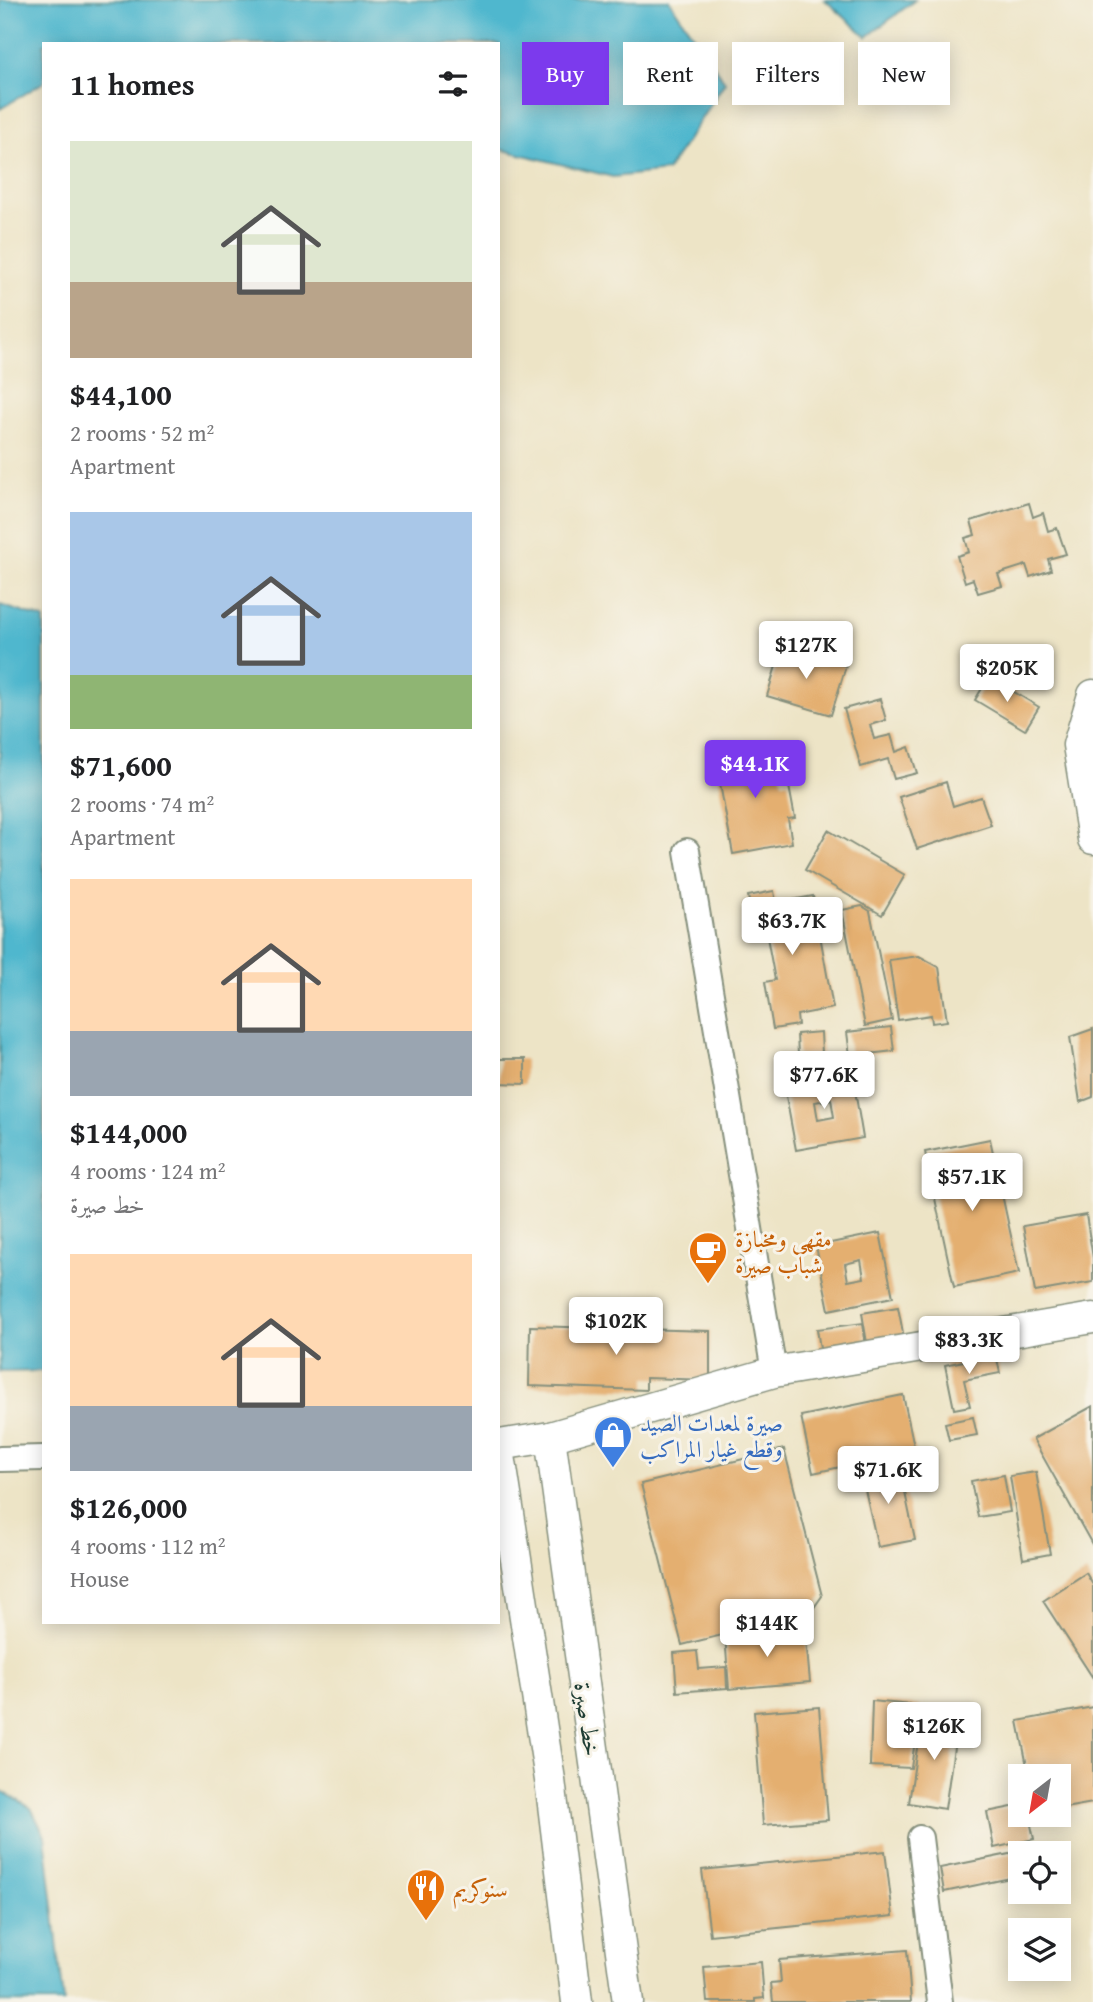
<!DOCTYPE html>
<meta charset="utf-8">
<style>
:root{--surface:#fff;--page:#f6f6f6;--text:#202124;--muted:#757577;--accent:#7c3aed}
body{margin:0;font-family:"Gentium Book Plus",Amiri,serif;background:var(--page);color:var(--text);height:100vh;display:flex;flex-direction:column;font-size:26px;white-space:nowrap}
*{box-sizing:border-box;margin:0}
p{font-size:23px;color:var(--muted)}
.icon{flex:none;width:38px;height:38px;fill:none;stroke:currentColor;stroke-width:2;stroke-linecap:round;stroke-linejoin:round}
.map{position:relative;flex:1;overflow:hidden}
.sheet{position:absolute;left:42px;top:42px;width:458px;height:1582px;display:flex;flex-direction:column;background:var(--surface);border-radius:0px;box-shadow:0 4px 18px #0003}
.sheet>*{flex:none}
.hud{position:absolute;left:522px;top:42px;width:466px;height:63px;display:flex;gap:14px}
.needle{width:46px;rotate:211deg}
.fabs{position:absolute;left:1008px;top:1764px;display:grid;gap:14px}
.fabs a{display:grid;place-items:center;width:63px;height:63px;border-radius:0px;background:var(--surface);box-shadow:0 4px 18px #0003;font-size:35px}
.price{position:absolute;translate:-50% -60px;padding:0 16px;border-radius:7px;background:#fff;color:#222;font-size:23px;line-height:46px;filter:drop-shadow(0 2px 4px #0008)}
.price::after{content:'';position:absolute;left:50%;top:42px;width:21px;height:16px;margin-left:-10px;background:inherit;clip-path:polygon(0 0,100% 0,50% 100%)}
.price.active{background:var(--accent);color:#fff}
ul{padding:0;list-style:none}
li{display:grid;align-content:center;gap:14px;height:371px;padding:0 28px}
li span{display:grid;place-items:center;height:217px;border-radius:0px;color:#555}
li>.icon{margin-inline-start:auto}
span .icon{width:126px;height:126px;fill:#fffc;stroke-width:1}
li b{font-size:30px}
h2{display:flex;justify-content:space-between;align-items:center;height:84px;padding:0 28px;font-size:30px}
.chip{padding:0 24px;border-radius:0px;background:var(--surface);box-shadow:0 4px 18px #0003;font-size:24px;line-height:63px}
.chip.active{background:var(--accent);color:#fff}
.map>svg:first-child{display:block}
.water{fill:#50b7ce;stroke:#387a81;stroke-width:2}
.building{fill:#e4af70;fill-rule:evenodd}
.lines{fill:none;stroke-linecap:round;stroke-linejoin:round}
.minor-casing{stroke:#86907d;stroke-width:28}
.tertiary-casing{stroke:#86907d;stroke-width:33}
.minor{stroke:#fff;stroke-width:24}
.tertiary{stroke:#fff;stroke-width:30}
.labels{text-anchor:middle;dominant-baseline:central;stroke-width:6;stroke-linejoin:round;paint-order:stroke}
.food-label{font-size:23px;fill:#c56008;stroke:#f7f3e8;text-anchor:start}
.shop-label{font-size:23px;fill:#366cbe;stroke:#f7f3e8;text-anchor:start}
.street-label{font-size:23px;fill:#1f3d34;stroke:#f7f3e8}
</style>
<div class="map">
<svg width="1093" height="2002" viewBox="0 0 1093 2002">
<rect width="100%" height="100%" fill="#f7f3e8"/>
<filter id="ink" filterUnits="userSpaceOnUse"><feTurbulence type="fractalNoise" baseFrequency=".0143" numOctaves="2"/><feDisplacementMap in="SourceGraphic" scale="14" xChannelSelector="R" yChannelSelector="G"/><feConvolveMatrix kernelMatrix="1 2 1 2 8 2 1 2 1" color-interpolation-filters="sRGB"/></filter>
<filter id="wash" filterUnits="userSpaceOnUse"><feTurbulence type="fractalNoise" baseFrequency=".00686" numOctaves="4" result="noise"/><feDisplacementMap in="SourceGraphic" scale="28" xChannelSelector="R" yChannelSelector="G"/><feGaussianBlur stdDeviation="1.57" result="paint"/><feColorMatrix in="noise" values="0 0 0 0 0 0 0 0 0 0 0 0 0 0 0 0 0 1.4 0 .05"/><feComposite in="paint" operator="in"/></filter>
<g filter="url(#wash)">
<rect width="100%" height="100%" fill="#ede4c6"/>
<g class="water">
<path d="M0,0H669L725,82L667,171L613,177L499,149V44H44V82L0,109Z"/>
<path d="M825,0H915L867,37Z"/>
<path d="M0,605L44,619V1371L0,1372Z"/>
<path d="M0,1790L31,1808L45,1836L64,2002H0Z"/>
</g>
<g id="blocks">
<g class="building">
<path d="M1029,503L1033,517L1043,513L1048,531L1057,528L1066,554L1048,559L1051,570L1030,577L1026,565L998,574L1002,586L978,593L973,579L965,582L957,556L969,552L965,538L975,535L971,521Z"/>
<path d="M782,646L846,666L831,715L767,696Z"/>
<path d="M989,677L1039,707L1025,730L975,700Z"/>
<path d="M880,699L886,720L870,725L874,739L891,735L896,752L909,747L917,773L894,779L888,759L861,767L844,709Z"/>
<path d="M775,746L782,782L788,781L795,818L788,819L792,843L733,854L715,757Z"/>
<path d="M946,782L953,806L981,797L991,825L917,849L899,797Z"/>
<path d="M828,830L905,875L882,915L805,870Z"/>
<path d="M774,891L776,903L813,896L833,1008L797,1015L798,1025L773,1029L765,982L775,980L767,937L756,939L748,896Z"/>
<path d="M862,906L870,911L892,1020L865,1026L842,910Z"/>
<path d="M919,956L939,967L947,1021L932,1023L931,1015L898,1020L889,960Z"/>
<path d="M891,1027L894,1051L850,1056L847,1032Z"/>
<path d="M1093,1029V1097L1080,1102L1070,1037Z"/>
<path d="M821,1032L822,1054L798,1055L797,1034Z"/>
<path d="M499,1059H525V1084L499,1083Z"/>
<path d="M852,1073L863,1138L796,1150L784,1085ZM831,1099L834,1117L818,1120L815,1102Z"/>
<path d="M990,1139L1019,1273L954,1287L925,1152Z"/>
<path d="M1086,1215L1093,1258V1282L1035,1292L1023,1226Z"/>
<path d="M880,1233L893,1297L829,1310L816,1246ZM861,1260L864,1278L848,1281L845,1264Z"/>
<path d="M898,1307L905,1343L868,1349L862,1313Z"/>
<path d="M863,1323L867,1356L822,1362L817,1329Z"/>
<path d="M530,1326L710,1331V1380L646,1378V1390L529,1386Z"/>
<path d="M996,1354L1000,1373L964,1380L970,1406L954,1409L945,1365Z"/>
<path d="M903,1395L915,1451L895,1455L896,1461L855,1470L854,1464L813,1473L801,1416Z"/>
<path d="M1093,1406V1546L1033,1439Z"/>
<path d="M973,1417L977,1435L949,1440L945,1423Z"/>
<path d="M784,1449L822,1596L810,1613L682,1645L641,1484Z"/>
<path d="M899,1464L915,1540L878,1547L861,1472Z"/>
<path d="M1036,1472L1050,1554L1023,1559L1010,1476Z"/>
<path d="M1004,1475L1010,1512L978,1517L971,1481Z"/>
<path d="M1086,1573L1093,1585V1678L1043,1601Z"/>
<path d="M805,1628L810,1682L729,1689L725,1635Z"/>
<path d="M697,1651L699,1669L726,1667L727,1688L677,1692L674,1653Z"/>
<path d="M872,1701L920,1706L911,1768L870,1766Z"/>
<path d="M819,1707L828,1820L763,1825L754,1712Z"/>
<path d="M1093,1707V1803L1059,1809V1776H1029L1018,1721Z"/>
<path d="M922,1714L958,1720L945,1809L909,1803Z"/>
<path d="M1017,1806L1019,1817L1029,1816L1034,1839L994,1848L987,1812Z"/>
<path d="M1034,1849L1035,1853H1020V1876L944,1892L940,1868Z"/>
<path d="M885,1851L893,1916L710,1935L702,1870Z"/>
<path d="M907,1950L911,2002H773L771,1983L781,1982L779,1960Z"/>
<path d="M761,1962L764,1998L755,1999V2002H707L704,1967Z"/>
</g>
</g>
</g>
<g filter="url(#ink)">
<use href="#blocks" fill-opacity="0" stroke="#86907d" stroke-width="2"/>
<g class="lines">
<defs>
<g id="minor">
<path d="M687,851L774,1372"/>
<path d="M0,1459L44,1458"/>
<path d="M920,1838L940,2002"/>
</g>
<g id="tertiary">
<path d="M1093,695L1078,745L1093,839"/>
<path d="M550,1437L628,2002"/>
<path d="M499,1445L550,1437L774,1372L1093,1318"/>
<path d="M499,1449L550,1780L577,2002"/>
</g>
</defs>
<use href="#minor" class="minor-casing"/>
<use href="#tertiary" class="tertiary-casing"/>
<use href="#minor" class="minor"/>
<use href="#tertiary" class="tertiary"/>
</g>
</g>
<defs>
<symbol id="cafe-pin" viewBox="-11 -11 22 30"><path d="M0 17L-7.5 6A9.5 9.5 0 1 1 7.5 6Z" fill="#e8710a" stroke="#f7f3e8"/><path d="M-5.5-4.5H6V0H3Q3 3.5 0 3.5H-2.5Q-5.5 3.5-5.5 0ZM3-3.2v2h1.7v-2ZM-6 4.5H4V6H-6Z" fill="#fff"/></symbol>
<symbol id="shop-pin" viewBox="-11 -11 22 30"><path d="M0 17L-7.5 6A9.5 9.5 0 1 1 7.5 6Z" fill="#3f7fe0" stroke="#f7f3e8"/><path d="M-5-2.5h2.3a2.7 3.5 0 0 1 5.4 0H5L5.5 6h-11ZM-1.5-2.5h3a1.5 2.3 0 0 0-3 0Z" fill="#fff"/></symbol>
<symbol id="restaurant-pin" viewBox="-11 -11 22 30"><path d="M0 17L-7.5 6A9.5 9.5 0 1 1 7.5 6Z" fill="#e8710a" stroke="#f7f3e8"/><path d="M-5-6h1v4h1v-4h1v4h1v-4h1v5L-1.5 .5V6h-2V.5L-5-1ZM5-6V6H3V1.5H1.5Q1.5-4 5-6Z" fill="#fff"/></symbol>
</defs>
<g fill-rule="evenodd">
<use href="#cafe-pin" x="686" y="1229" width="44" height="60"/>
<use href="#shop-pin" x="591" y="1413" width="44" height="60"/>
<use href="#restaurant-pin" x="404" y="1866" width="44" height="60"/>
</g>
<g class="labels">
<g class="food-label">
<text x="735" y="1238">مقهى ومخبازة<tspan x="735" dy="26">شباب صيرة</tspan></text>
<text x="453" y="1888">سنوكريم</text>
</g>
<g class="shop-label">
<text x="640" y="1422">صيرة لمعدات الصيد<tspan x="640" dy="26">وقطع غيار المراكب</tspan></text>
</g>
<g class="street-label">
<text transform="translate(588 1719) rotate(82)">خط صيرة</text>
</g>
</g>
</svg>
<div class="fabs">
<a><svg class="needle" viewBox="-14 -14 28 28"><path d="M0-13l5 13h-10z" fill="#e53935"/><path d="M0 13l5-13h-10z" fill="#757577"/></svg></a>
<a><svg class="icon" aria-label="locate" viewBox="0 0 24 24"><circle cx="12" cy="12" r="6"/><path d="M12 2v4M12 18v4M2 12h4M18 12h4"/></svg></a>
<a><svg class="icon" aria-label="layers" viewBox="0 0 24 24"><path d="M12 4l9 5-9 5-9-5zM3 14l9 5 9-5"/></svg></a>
</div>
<b class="price" style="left:806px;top:681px">$127K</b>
<b class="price" style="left:1007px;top:704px">$205K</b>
<b class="price active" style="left:755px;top:800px">$44.1K</b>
<b class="price" style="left:792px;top:957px">$63.7K</b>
<b class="price" style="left:824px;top:1111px">$77.6K</b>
<b class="price" style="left:972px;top:1213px">$57.1K</b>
<b class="price" style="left:616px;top:1357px">$102K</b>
<b class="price" style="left:969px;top:1376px">$83.3K</b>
<b class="price" style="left:888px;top:1506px">$71.6K</b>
<b class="price" style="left:767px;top:1659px">$144K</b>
<b class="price" style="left:934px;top:1762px">$126K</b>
<div class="hud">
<a class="chip active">Buy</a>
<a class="chip">Rent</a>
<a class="chip">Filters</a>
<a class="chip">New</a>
</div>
<section class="sheet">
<h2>11 homes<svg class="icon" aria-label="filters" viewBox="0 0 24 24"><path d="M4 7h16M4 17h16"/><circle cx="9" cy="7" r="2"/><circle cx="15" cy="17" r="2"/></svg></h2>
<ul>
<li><span style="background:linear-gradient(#dfe7d0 65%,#b9a48a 0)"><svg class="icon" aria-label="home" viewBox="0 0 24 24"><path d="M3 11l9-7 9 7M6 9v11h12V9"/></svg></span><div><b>$44,100</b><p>2 rooms · 52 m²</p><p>Apartment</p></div></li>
<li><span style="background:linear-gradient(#a9c7e8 75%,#8fb573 0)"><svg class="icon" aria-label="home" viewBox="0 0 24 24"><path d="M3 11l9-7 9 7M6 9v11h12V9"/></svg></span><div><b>$71,600</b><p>2 rooms · 74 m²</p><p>Apartment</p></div></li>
<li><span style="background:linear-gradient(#ffd9b3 70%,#9aa5b1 0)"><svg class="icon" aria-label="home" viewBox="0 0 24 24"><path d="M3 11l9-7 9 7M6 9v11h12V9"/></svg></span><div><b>$144,000</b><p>4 rooms · 124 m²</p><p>خط صيرة</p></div></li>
<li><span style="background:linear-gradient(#ffd9b3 70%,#9aa5b1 0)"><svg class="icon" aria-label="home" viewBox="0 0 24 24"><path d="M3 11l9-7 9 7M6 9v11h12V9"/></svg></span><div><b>$126,000</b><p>4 rooms · 112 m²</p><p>House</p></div></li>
</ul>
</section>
</div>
